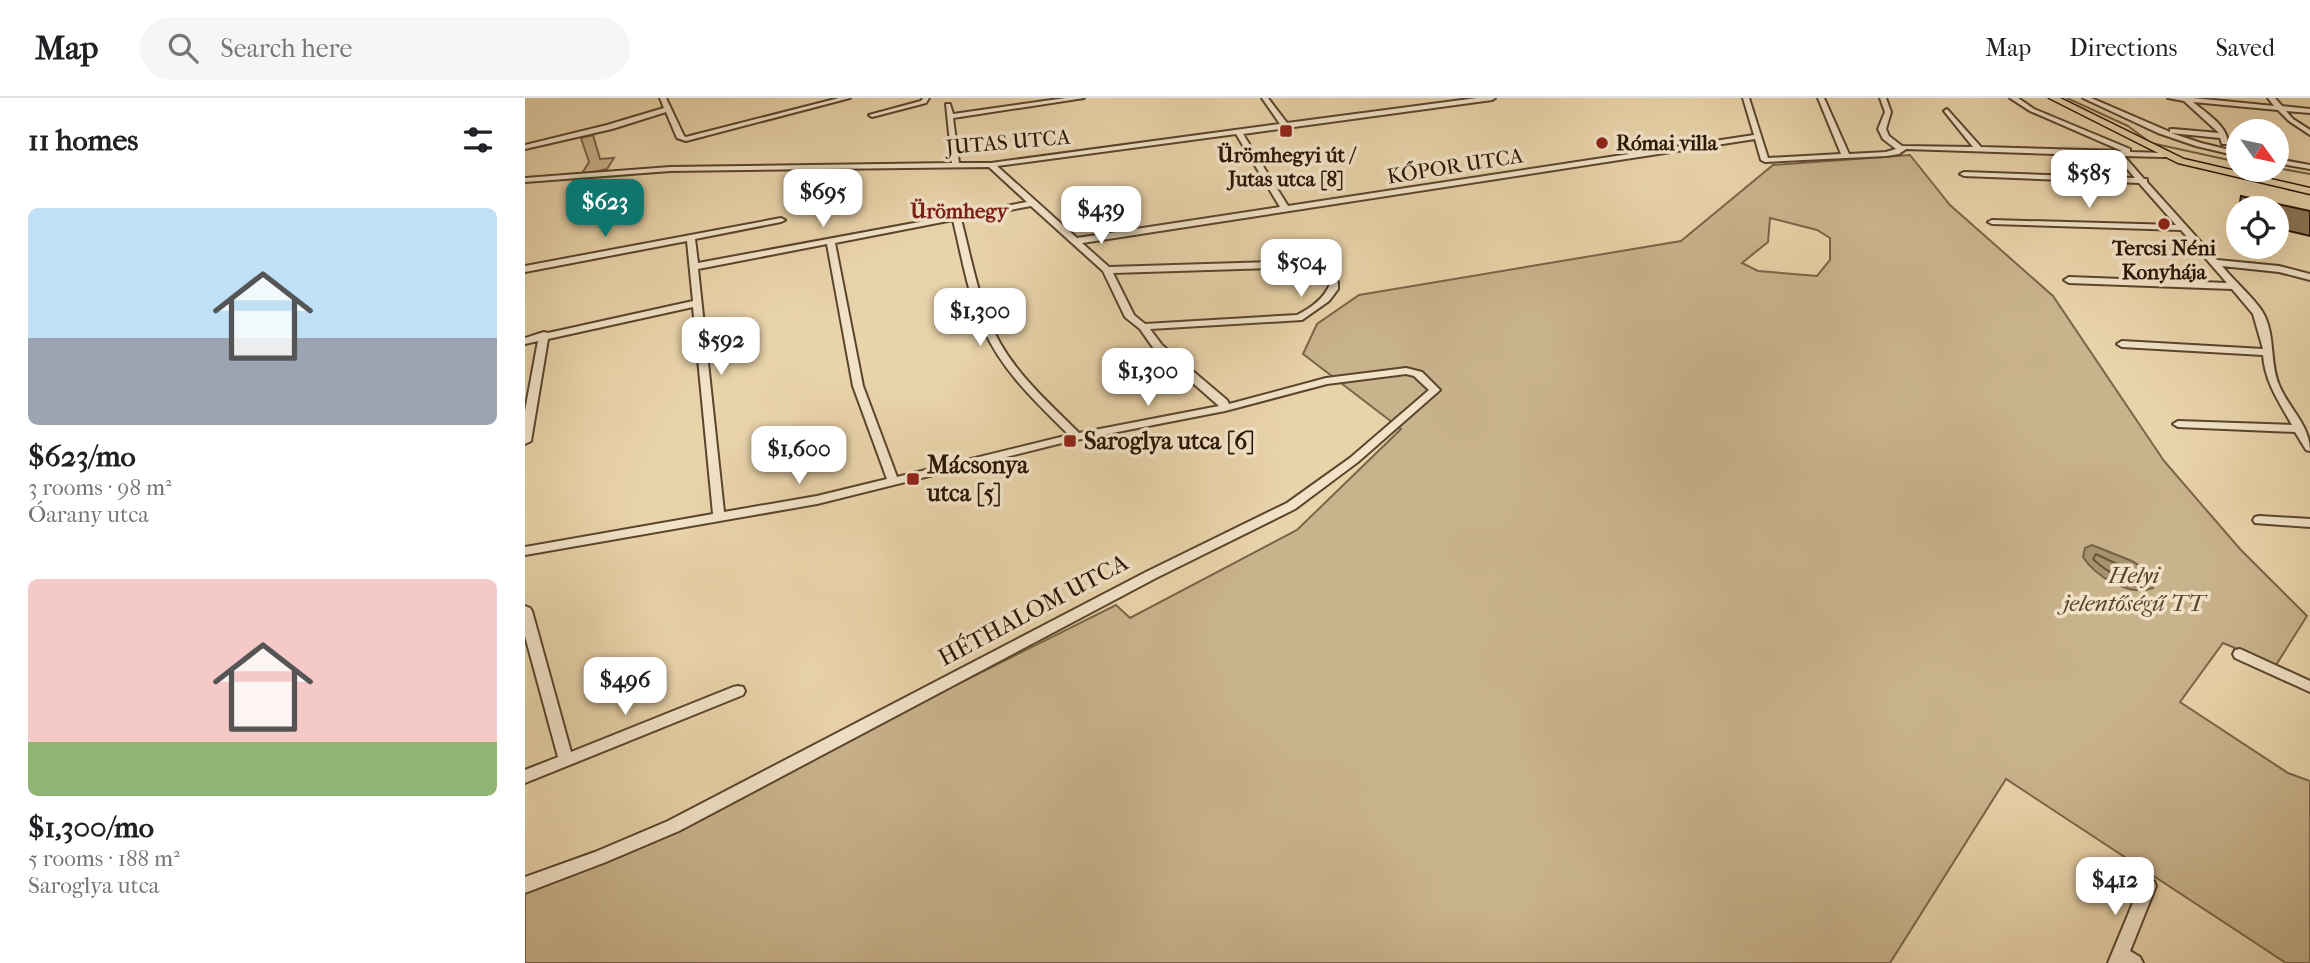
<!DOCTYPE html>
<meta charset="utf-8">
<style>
:root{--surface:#fff;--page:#f6f6f6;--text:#202124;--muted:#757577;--line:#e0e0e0;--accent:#0f766e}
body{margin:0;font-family:"IM FELL French Canon",serif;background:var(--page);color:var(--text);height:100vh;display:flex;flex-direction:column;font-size:26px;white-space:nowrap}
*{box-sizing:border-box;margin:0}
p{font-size:23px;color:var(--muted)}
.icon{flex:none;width:38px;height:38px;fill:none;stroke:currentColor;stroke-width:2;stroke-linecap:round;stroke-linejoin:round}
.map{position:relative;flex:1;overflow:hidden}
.details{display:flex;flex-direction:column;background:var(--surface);width:525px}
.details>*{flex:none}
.needle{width:46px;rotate:123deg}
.fabs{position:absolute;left:1701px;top:21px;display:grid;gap:14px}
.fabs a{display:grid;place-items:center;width:63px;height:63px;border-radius:50%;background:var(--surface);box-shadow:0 7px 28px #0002;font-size:35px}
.price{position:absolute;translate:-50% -60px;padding:0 16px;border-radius:14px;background:#fff;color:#222;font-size:23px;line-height:46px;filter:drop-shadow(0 2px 4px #0008)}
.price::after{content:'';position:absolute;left:50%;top:42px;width:21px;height:16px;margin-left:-10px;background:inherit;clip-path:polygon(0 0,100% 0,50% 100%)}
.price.selected{background:var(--accent);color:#fff}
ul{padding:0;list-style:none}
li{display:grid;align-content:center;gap:14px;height:371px;padding:0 28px}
li span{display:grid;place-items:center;height:217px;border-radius:10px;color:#555}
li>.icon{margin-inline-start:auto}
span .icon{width:126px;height:126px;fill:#fffc;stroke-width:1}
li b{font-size:30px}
h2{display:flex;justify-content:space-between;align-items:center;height:84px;padding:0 28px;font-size:30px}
header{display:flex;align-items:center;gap:42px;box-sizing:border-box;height:98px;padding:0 35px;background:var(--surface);border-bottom:2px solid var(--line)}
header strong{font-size:33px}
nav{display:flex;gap:38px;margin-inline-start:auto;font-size:24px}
.search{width:490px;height:63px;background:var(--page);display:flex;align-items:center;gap:18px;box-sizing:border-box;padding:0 24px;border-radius:38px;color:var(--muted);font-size:26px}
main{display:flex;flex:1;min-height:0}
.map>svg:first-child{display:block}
.green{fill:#c9b38d;stroke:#7a6448;stroke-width:2;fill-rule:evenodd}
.water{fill:#a89371;stroke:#766145;stroke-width:2}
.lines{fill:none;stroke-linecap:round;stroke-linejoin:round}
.shore{stroke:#6a543a;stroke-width:2}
.stream{stroke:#766145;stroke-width:2}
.building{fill:#8e7859;stroke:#2b1602;stroke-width:2}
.minor-casing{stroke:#5a452c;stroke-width:4}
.major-casing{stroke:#2b1602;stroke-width:3}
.minor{fill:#f1e2c8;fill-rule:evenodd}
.major{fill:#e9d3aa;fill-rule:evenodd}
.poi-dot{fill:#8f2418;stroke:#f1e2c8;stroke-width:2.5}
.labels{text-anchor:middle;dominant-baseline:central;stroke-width:7;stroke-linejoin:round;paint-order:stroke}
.far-street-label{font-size:21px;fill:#2b1602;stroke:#f1e2c8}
.far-poi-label{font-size:21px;font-weight:bold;fill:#2b1602;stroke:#f1e2c8}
.far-neighbourhood-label{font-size:21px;font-weight:bold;fill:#7a1f14;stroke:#f1e2c8}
.poi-label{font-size:24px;font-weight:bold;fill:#2b1602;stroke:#f1e2c8;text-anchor:start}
.park-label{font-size:24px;font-style:italic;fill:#5a452c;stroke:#f1e2c8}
.street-label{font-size:24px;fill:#2b1602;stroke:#f1e2c8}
</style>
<header>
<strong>Map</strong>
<div class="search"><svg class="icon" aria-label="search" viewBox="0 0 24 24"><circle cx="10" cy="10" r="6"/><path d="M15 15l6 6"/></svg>Search here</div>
<nav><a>Map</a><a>Directions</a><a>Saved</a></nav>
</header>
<main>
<section class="details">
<h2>11 homes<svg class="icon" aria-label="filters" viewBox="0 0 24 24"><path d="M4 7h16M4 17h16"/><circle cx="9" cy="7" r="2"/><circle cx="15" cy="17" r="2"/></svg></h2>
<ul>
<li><span style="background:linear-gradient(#bfe0f5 60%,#9aa5b1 0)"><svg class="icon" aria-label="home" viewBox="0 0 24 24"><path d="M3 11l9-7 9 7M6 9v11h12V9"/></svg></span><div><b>$623/mo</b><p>3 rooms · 98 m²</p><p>Óarany utca</p></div></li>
<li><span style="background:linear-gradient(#f6c9c9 75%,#8fb573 0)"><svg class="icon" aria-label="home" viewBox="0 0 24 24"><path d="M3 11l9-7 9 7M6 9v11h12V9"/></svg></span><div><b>$1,300/mo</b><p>5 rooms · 188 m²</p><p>Saroglya utca</p></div></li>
</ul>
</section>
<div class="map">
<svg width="1785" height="865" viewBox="0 0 1785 865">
<rect width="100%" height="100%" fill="#e9d3aa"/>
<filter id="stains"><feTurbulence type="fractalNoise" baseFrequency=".00286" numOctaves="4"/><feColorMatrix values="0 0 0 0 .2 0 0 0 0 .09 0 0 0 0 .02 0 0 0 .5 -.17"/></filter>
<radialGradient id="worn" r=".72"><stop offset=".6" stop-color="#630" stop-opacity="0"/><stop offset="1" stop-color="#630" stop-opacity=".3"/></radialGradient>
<g class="green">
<path d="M68,37L75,61L89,60L82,71L56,77L64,64L56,40Z"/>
<path d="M1385,57L1425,107L1528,198L1639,363L1715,451L1782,518L1751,567L1698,545L1655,604L1763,675L1785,683V865H1761L1481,681L1365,865H0V789L353,626L591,507L605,520L772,432L876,331L778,256L792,226L834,197L1156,143L1248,67ZM1245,120L1292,132L1305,140V162L1292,178L1233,173L1217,165L1243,144Z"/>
</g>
<path class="water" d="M1567,447L1607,463L1625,474L1628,490C1605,499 1571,479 1558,459L1560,450Z"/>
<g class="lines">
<path class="shore" d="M1571,456L1619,479L1620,484C1600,485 1582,474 1568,461Z"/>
<g class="stream">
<path d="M1542,0L1603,28L1626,45L1713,64"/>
<path d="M1752,70L1785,76"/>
</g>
</g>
<path class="building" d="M1716,98L1785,113V138L1752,130V110H1714Z"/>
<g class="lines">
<defs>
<g id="minor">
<path d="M135,0H141L159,38L161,39L314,0H325L161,43L152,40L141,14L87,31L0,51V47L82,27L139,10Z"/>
<path d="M398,0H404L401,5L347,19L344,17L396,3Z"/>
<path d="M541,0H559L428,20L434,65H466L755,26L737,0H743L762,25L952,0H970L967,2L718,36L763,108L1229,37L1218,0H1224L1243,60L1316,56L1293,0H1299L1324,56L1361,54L1371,51L1358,41L1353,31L1360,14L1355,0H1361L1366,14L1361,31L1364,38L1377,48L1448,49L1419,13L1422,11L1456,49L1597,53L1505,13L1485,0H1493L1509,11L1605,51V54L1641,55V59H1638L1599,58L1619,81H1622V84L1692,162L1754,168L1785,176V182L1754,174L1697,168C1709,183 1726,197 1737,213C1751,236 1744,263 1754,287C1764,311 1785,327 1785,353L1781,352L1770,334L1653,329L1648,326L1653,323L1767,327C1754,304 1740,284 1738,257L1597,249L1592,246L1597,243L1738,251L1728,216L1707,191L1544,185L1539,182L1544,179L1702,185L1656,132L1467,126L1463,124L1467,122L1651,127L1614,85L1439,78L1435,76L1439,74L1610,80L1591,58L1381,51L1374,56L1361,58L1240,64L1236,62L1230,41L557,145L584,169L783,163L795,166L813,184V191L804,203L777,222L625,231L637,247L702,302L704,306L801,280L881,270L897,274L915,292L833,364L770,411L631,480L154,733L81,764L0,795V779L70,754L143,723L621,474L762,405L825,360L904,292L889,278L881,276L802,286L700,313L541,344L292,406L0,457V449L188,416L168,209L23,241L6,343L0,346V313L13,243L0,246V240L19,234L23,235L168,203L162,143L0,174V168L256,120L260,122L256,124L170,141L173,165L502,104L464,69L145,73L0,84V80L145,69L427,65L421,6H425L428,16ZM711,36L755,109L552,140L472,68ZM506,108L578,173L600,219L615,231L629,251L694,308L554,335C526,307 495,280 475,245C454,207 447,163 436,121ZM428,122C437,159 443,198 459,232C478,274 512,305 544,337L372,379L338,288L310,145ZM302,146L328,288L362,381L292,398L199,414L173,171ZM783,169L789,170L805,186C799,201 786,210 772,217L620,226L609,217L588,175Z"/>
<path d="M1558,0H1566L1645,34V31H1648L1694,35L1659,3L1643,0H1668L1749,8L1743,0H1750L1757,8L1785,11V15L1761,13L1768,21L1785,32V37L1764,23L1753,12L1668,4C1682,16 1703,28 1703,46H1697L1695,40L1646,35L1676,45L1713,54V58L1671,48L1633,35Z"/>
<path d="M1752,61L1785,67V71L1752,65Z"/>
<path d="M1734,418L1785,421V429L1730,425L1728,422L1730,419Z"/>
<path d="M0,508L5,510L7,513L46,654L208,589L213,588L218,589L220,593L218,597L0,685V672L33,659L0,538Z"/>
<path d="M1715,551L1785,583V594L1710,560L1708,556L1710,552Z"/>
<path d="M1623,780L1629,783L1631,788L1605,853L1615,859L1618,865H1583L1617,783Z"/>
</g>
<path id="major" d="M1524,0H1535L1659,61L1785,90V96L1653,65Z"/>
</defs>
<use href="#minor" class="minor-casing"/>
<use href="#major" class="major-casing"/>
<use href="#minor" class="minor"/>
<use href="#major" class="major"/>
</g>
<g class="poi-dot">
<rect x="754" y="26" width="14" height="14" rx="3.5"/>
<circle cx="1077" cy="45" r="7"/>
<circle cx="1639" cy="126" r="7"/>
<rect x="538" y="336" width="14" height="14" rx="3.5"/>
<rect x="381" y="374" width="14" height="14" rx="3.5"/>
</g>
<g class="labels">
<g class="far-street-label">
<text transform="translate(483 44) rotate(-5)">JUTAS UTCA</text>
<text transform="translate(930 68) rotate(-9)">KŐPOR UTCA</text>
</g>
<g class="far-poi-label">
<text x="1091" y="45" text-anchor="start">Római villa</text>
<text x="761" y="57">Ürömhegyi út /<tspan x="761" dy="24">Jutas utca [8]</tspan></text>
<text x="1639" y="150">Tercsi Néni<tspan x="1639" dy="24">Konyhája</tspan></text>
</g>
<g class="far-neighbourhood-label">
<text x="434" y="113">Ürömhegy</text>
</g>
<g class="poi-label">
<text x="559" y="343">Saroglya utca [6]</text>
<text x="402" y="367">Mácsonya<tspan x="402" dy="28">utca [5]</tspan></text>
</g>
<g class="park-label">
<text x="1609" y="477">Helyi<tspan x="1609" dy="28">jelentőségű TT</tspan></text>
</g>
<g class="street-label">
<text transform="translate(508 512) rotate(-28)">HÉTHALOM UTCA</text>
</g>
</g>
<rect width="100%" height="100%" filter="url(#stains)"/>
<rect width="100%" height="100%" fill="url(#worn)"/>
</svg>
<div class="fabs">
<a><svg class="needle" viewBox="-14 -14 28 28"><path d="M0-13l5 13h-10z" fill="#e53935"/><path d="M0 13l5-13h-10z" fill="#757577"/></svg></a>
<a><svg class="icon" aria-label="locate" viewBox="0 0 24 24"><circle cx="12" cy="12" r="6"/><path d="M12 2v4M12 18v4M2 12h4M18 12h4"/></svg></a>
</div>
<b class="price" style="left:1564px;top:112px">$585</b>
<b class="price" style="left:298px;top:131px">$695</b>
<b class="price selected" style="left:80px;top:141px">$623</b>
<b class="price" style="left:576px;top:148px">$439</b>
<b class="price" style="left:776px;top:201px">$504</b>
<b class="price" style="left:455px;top:250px">$1,300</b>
<b class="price" style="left:196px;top:279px">$592</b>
<b class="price" style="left:623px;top:310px">$1,300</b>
<b class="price" style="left:274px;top:388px">$1,600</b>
<b class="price" style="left:100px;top:619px">$496</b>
<b class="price" style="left:1590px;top:819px">$412</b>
</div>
</main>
